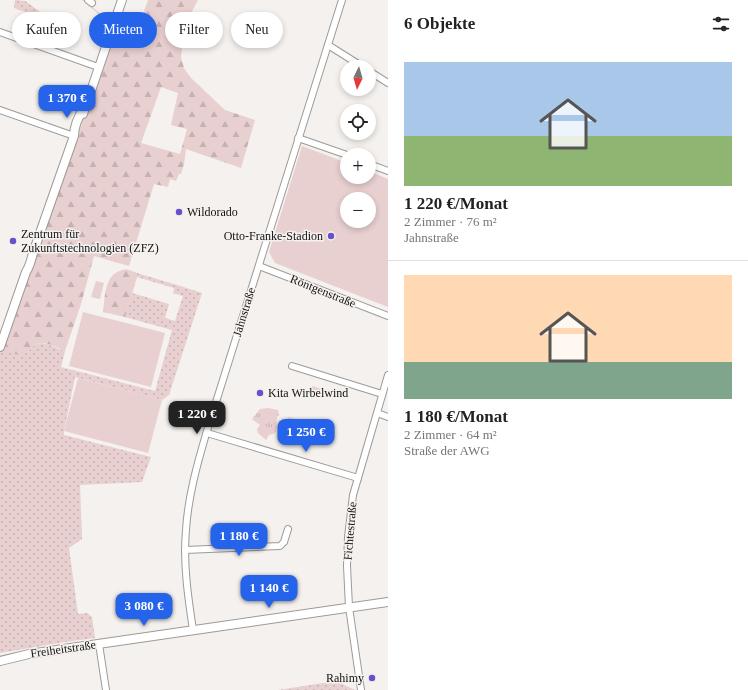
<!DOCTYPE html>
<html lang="de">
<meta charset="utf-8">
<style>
:root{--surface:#fff;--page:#f6f6f6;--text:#222;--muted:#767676;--line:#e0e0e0;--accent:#2563eb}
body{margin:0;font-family:"Times New Roman",serif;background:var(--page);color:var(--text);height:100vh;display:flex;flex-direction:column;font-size:15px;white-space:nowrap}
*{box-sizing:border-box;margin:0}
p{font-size:13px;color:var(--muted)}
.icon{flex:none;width:22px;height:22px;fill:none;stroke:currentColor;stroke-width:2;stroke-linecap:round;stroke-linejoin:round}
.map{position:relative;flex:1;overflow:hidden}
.details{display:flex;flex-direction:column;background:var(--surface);width:360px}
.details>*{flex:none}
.guide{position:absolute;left:12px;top:12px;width:316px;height:36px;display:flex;gap:8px}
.needle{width:26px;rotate:185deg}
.controls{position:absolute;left:340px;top:60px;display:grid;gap:8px}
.controls a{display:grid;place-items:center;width:36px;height:36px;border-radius:50%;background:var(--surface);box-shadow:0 2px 6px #0003;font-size:20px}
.price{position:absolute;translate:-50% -34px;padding:0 9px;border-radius:8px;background:var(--accent);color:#fff;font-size:13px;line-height:26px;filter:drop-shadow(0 1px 2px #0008)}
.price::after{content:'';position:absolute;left:50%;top:24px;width:12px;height:9px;margin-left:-6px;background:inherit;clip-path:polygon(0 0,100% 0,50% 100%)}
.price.selected{background:#222;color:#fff}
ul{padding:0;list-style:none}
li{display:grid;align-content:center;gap:8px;height:212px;padding:0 16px}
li+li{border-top:1px solid var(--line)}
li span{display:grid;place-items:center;height:124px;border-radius:0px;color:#555}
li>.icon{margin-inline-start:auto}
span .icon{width:72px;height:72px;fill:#fffc;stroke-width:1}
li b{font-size:17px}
h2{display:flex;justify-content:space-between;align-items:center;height:48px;padding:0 16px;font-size:17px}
.tag{padding:0 14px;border-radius:18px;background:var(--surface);box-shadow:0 2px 6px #0003;font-size:14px;line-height:36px}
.tag.selected{background:var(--accent);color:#fff}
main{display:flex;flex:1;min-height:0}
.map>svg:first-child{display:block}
.grass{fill:url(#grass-dots)}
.forest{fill:url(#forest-firs);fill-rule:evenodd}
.park{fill:url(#park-tufts)}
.pitch{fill:#e8cfd0;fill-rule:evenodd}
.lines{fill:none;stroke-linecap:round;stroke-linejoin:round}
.minor-casing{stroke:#9d9a97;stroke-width:8}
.tertiary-casing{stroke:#9d9a97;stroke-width:10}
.minor{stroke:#fff;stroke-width:6}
.tertiary{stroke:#fff;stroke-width:8}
.poi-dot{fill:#6651ca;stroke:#f4f1ee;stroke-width:1.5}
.labels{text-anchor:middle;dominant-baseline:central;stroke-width:3;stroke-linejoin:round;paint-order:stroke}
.poi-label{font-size:12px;fill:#131211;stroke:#f4f1ee;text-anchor:start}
.street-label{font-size:12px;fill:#131211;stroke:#f4f1ee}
</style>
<main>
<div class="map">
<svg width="388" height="690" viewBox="0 0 388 690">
<defs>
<pattern id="grass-dots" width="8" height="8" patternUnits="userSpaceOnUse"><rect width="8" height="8" fill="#e8cfd0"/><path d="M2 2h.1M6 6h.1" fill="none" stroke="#c6b1b2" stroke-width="1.8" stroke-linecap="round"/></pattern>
<pattern id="forest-firs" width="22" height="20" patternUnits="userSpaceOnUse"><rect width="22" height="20" fill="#e8cfd0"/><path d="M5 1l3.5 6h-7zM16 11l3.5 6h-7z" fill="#c6b1b2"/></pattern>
<pattern id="park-tufts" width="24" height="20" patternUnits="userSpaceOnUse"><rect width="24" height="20" fill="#e8cfd0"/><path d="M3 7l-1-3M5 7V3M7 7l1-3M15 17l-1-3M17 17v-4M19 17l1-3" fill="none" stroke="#c6b1b2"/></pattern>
</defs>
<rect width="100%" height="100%" fill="#f4f1ee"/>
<g class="grass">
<path d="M15,0L25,1L56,23L14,8Z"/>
<path d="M82,0H84L108,20L106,27L99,24L102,17Z"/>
<path d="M137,273L177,285L202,293L169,395L162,400L75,377L64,431V435L151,457L142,482L80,485L82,539L69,548L78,614L87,613L92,617L95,638L65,642L0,653V354L1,350L27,353C39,336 48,345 65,351L61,367L155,391L172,330L125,317L132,293L169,304L165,318L175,321L183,296L173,293L174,288L137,277Z"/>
<path d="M336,681L355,690H278Z"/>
</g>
<g class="forest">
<path d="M148,0H198L191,13L183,39L181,57L184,68L190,77L225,110L255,120L241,168L186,149L184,164L181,174H179L176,181L170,179L168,187L154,184L129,266L94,256L81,304L65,351C59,348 47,342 41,343C31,344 29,355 20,355C15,355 6,351 1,350L113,36L133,42ZM161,87L178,93L171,125L187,129L180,154L141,143Z"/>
<path d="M126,269L137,273V277L125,317L103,312C105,300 104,279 117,272C119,271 123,270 126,269Z"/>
</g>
<g class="park">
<path d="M312,386L335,393L334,398L311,392Z"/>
<path d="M268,408L278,410L279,415L277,417L276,432L273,434L269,435L266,440L258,433L257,429L260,425L252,419L260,409Z"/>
<path d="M281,431L292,435L289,444L284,443L277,439Z"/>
</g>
<g class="pitch">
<path d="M302,146L347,163V177H369V171L388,179V307L275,263L269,252ZM347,199H369V221H347Z"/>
<path d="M96,281L104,283L100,299L91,297Z"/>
<path d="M83,312L165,333L151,387L69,366Z"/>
<path d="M78,378L162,400L148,453L64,431Z"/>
<path d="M288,417L320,426L316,440L284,430Z"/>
</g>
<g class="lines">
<defs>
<g id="minor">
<path d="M88,0L92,3"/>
<path d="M0,32L98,67"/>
<path d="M328,45L363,67"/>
<path d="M369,71L388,83"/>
<path d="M0,110L74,136"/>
<path d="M298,138L347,155"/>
<path d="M369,164L388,171"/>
<path d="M259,266L388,316"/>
<path d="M292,366L382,394"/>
<path d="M377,413L388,417"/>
<path d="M207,433L358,478"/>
<path d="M185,550L280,546L284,542L288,529"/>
<path d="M193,630C188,597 183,563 186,530C188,497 197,465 206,434L342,0"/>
<path d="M99,644L106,690"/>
<path d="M361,690L349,607L347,566L348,537L353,495L358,478L388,375"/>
</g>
<g id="tertiary">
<path d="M83,114L122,0"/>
<path d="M0,347L26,272C30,266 31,260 33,253L74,136C74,125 78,117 84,108"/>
<path d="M0,661L29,654L388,602"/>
</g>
</defs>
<use href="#minor" class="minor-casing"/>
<use href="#tertiary" class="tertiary-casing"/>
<use href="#minor" class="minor"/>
<use href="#tertiary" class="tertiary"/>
</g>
<g class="poi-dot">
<circle cx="179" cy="212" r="4"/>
<circle cx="331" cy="236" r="4"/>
<circle cx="13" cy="241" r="4"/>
<circle cx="260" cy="393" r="4"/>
<circle cx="372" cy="678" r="4"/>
</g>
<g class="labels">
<g class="poi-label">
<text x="187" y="212">Wildorado</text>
<text x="21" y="234">Zentrum für<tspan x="21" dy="14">Zukunftstechnologien (ZFZ)</tspan></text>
<text x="323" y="236" text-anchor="end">Otto-Franke-Stadion</text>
<text x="268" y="393">Kita Wirbelwind</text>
<text x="364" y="678" text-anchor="end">Rahimy</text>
</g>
<g class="street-label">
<text transform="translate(323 291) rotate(22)">Röntgenstraße</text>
<text transform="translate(244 312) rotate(-73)">Jahnstraße</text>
<text transform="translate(350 531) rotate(-85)">Fichtestraße</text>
<text transform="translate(63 649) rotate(-8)">Freiheitstraße</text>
</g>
</g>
</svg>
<div class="controls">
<a><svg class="needle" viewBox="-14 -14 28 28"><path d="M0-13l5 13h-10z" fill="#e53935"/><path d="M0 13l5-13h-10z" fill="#767676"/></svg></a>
<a><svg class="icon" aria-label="locate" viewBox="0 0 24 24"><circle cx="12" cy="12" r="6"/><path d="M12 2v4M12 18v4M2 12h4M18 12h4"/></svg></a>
<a>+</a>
<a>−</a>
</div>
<b class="price" style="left:67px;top:119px">1 370 €</b>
<b class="price selected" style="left:197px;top:435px">1 220 €</b>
<b class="price" style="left:306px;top:453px">1 250 €</b>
<b class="price" style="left:239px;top:557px">1 180 €</b>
<b class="price" style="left:269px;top:609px">1 140 €</b>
<b class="price" style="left:144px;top:627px">3 080 €</b>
<div class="guide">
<a class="tag">Kaufen</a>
<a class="tag selected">Mieten</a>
<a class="tag">Filter</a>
<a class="tag">Neu</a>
</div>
</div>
<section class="details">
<h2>6 Objekte<svg class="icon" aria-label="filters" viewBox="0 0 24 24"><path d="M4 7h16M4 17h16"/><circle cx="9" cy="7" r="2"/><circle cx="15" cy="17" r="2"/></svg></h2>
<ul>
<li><span style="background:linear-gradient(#a9c7e8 60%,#8fb573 0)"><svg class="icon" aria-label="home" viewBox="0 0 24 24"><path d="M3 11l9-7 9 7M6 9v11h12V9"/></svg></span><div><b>1 220 €/Monat</b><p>2 Zimmer · 76 m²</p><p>Jahnstraße</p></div></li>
<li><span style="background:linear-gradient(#ffd9b3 70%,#7fa58c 0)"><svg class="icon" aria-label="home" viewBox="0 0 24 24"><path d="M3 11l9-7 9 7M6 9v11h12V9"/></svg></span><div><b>1 180 €/Monat</b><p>2 Zimmer · 64 m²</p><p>Straße der AWG</p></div></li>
</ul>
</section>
</main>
